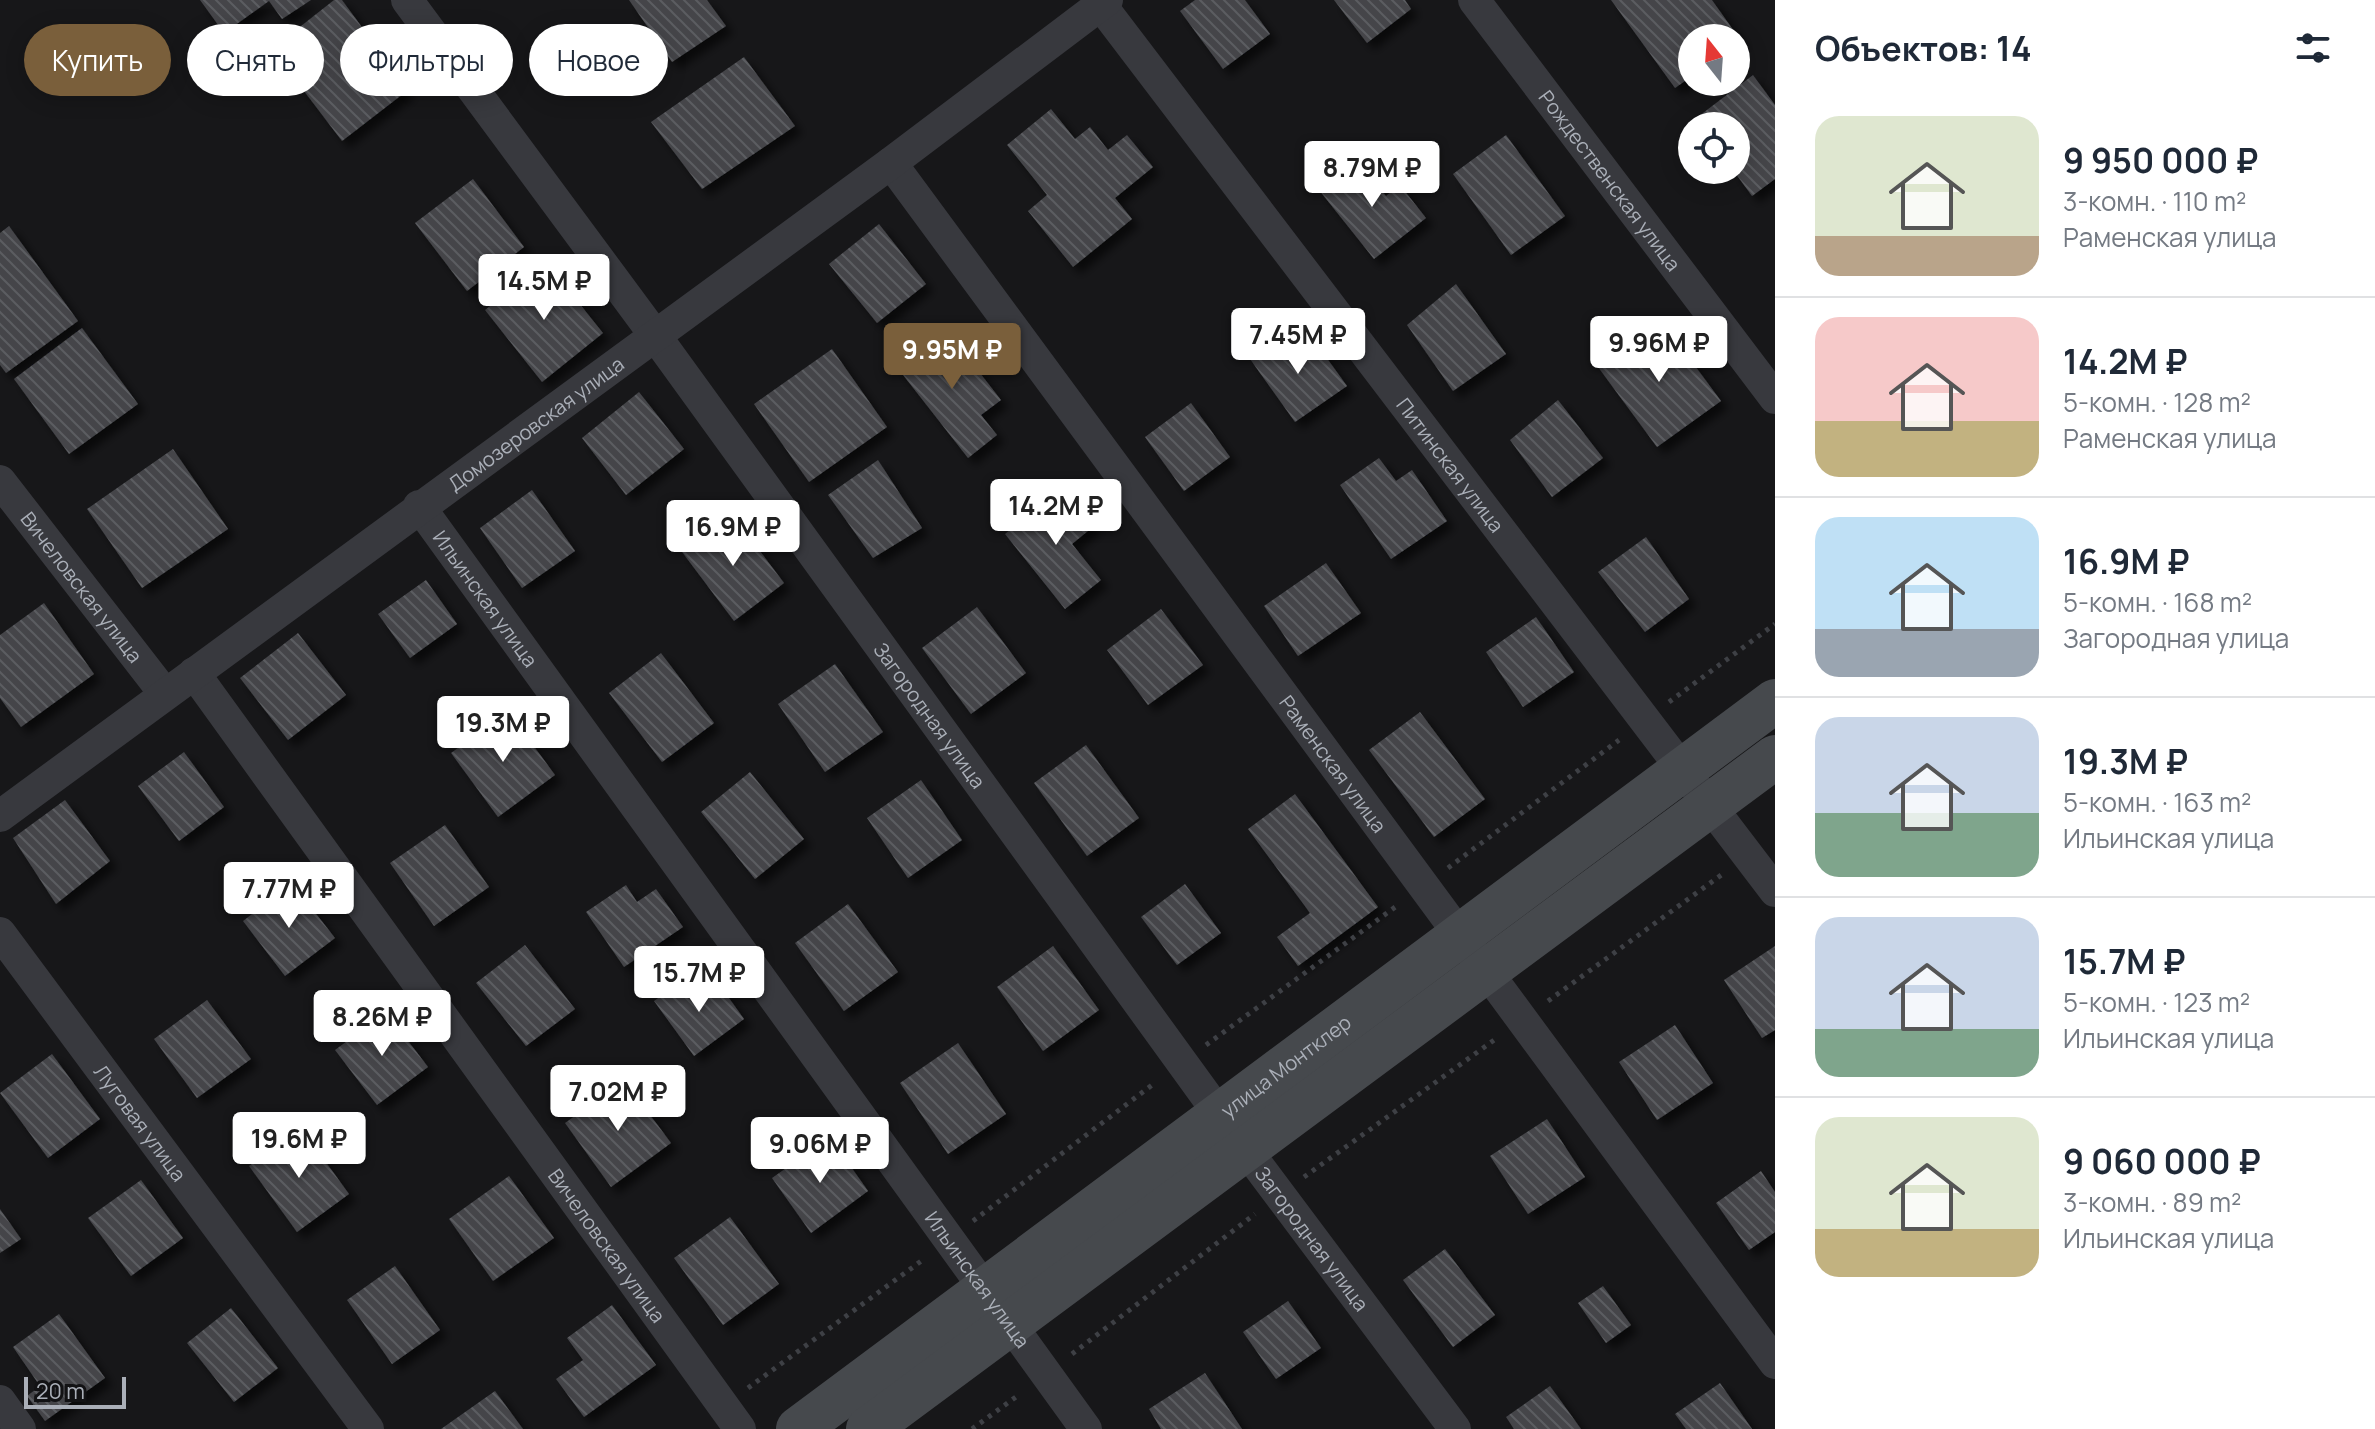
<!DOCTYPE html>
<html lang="ru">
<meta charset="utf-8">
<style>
:root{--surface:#fff;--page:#f6f6f7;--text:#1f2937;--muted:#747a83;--line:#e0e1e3;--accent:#7a5f3b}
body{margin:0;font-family:Manrope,sans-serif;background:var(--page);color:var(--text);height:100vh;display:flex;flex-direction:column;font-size:30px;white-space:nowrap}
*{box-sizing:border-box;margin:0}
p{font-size:26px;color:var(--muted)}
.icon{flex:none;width:44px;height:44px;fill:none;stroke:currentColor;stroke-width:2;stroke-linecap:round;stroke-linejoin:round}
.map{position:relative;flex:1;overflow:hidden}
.panel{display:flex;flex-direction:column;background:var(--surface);width:600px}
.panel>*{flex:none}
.guide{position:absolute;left:24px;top:24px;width:760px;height:72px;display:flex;gap:16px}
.needle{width:52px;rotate:343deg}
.controls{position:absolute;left:1678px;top:24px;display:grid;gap:16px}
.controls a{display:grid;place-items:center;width:72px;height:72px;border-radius:50%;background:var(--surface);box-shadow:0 4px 20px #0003;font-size:40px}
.scale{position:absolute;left:24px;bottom:20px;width:102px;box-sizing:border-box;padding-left:8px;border:4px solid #aaafb8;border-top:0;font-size:22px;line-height:28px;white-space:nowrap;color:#aaafb8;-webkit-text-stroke:6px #121214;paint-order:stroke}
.price{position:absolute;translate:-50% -68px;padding:0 18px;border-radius:8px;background:#fff;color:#222;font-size:26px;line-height:52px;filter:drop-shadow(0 2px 4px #0008)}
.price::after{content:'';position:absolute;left:50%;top:48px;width:24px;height:18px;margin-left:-12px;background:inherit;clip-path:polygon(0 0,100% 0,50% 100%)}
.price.selected{background:var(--accent);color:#fff}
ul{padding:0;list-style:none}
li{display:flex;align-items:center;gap:24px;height:200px;padding:0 40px}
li+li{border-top:2px solid var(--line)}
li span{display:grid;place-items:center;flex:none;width:224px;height:160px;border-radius:24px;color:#555}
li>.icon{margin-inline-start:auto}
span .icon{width:96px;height:96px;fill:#fffc;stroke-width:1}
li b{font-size:34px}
h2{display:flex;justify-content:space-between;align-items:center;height:96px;padding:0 40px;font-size:34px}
.chip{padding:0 28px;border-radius:36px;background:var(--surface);box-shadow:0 4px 20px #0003;font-size:28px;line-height:72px}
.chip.selected{background:var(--accent);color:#fff}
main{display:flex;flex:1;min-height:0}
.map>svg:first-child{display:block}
.building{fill:url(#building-back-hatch);filter:url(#shadow)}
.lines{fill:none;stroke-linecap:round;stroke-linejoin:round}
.path{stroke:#3e4045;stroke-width:5;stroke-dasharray:4 6;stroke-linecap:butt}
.street{stroke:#38393e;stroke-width:32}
.secondary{stroke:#46494d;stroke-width:44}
.labels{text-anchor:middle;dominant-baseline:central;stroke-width:8;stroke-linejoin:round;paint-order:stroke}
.street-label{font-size:20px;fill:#aaafb8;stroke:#121214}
</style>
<main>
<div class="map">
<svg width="1775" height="1429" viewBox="0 0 1775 1429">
<defs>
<pattern id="building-back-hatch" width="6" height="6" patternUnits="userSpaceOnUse" patternTransform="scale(2)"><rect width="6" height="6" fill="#444549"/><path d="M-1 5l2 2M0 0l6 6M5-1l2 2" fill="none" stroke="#5c5d61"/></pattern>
<filter id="shadow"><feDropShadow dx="7" dy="7" stdDeviation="4" flood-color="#0009"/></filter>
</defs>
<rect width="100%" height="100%" fill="#171719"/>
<g class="building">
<path d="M200,0H311L282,19L269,1L224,33Z"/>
<path d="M334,0H342L408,90L342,141L272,49Z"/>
<path d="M629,0H707L726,26L672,62Z"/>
<path d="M1195,0H1245L1270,34L1223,69L1180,11Z"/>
<path d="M1334,0H1405L1411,9L1367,43Z"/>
<path d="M1611,0H1712L1741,41L1736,44V38H1692V76L1675,88Z"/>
<path d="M744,57L795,126L702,189L651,122Z"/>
<path d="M1753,75L1775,105V179L1752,196L1733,170H1736V126H1700L1695,119Z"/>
<path d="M1051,109L1075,139L1090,127L1108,150L1127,135L1153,167L1115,198L1132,219L1073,267L1028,211L1047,195L1007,145Z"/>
<path d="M1506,135L1565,216L1511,255L1453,174Z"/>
<path d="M1358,160L1386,196L1400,185L1426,218L1374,259L1319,190Z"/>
<path d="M473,179L524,247L467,291L415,223Z"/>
<path d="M879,224L926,284L877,323L829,264Z"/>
<path d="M9,226L78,321L6,373L0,365V233Z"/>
<path d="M546,262L603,333L542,382L485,310Z"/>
<path d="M1456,284L1506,354L1453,391L1407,325Z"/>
<path d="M1661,320L1721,401L1657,447L1598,367Z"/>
<path d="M82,328L138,404L69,454L14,379Z"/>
<path d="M945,328L1001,400L981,415L997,435L968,458L896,366Z"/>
<path d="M1282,335L1294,352L1313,339L1347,386L1295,422L1250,359Z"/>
<path d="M832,349L887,427L809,482L754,404Z"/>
<path d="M639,392L684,449L626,495L582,438Z"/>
<path d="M1558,400L1603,458L1552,497L1510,440Z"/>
<path d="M1191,403L1230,457L1184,491L1145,437Z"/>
<path d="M173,449L228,529L142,588L87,509Z"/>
<path d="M1379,458L1396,481L1412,470L1447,521L1391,559L1340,485Z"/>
<path d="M878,460L922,528L873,558L828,495Z"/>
<path d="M1063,487L1094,526L1072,544L1101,580L1065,609L1005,534Z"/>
<path d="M532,490L575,551L522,588L480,528Z"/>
<path d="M732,514L784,583L734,621L682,552Z"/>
<path d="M1646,537L1689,599L1645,632L1598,572Z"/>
<path d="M1326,563L1361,613L1298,656L1264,606Z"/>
<path d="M426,580L457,624L410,658L378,614Z"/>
<path d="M44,603L94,674L21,727L0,698V635Z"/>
<path d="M977,607L1026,673L971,714L922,648Z"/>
<path d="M1161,609L1203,665L1148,705L1107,650Z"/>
<path d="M1536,617L1574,672L1523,707L1486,652Z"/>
<path d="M298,633L346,695L288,740L240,678Z"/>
<path d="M661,653L714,723L662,762L609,693Z"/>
<path d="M835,664L883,732L825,772L778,704Z"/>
<path d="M508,711L555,775L498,817L451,753Z"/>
<path d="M1420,712L1485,799L1434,837L1369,750Z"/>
<path d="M1086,745L1139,818L1087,856L1034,783Z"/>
<path d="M184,752L224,807L179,841L138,786Z"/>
<path d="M750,772L804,839L755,879L701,812Z"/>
<path d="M921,780L962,840L908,878L867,818Z"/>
<path d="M1295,794L1378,907L1298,966L1277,937L1310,913L1248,829Z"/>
<path d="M65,800L110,861L56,904L13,838Z"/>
<path d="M445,825L489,887L434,926L390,863Z"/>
<path d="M292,883L335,938L285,976L243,921Z"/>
<path d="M1185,884L1221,933L1177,965L1141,917Z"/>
<path d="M626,885L637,902L656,889L683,927L624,967L586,912Z"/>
<path d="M848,904L898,972L844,1011L795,943Z"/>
<path d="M525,945L575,1009L526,1046L476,983Z"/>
<path d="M1053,946L1099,1010L1043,1051L997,987Z"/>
<path d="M1775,946V1030L1762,1038L1724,980Z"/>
<path d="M687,977L701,996L719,984L744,1019L694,1056L654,1001Z"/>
<path d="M207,1000L251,1059L197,1098L154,1039Z"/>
<path d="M386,1012L428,1067L377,1105L335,1050Z"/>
<path d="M1675,1025L1713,1083L1657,1120L1619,1062Z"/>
<path d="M958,1043L1006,1114L948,1154L900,1083Z"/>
<path d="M52,1054L100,1119L48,1158L0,1093Z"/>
<path d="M624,1080L671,1143L611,1187L565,1123Z"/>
<path d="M1547,1119L1585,1177L1528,1214L1490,1156Z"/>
<path d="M301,1128L349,1194L297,1232L249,1166Z"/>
<path d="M830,1137L868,1191L811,1233L772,1178Z"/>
<path d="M1761,1171L1775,1192V1232L1749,1250L1716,1203Z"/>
<path d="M509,1176L554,1238L493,1281L449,1219Z"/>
<path d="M141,1180L183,1238L131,1276L88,1218Z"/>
<path d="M0,1209L21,1239L0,1253Z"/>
<path d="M730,1217L779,1284L723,1325L674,1258Z"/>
<path d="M1445,1249L1495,1315L1453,1347L1403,1280Z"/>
<path d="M395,1266L440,1330L392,1364L347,1300Z"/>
<path d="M1603,1286L1631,1325L1606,1343L1578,1303Z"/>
<path d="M1288,1301L1321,1348L1276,1379L1243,1332Z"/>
<path d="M612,1305L656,1365L584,1417L556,1379L583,1360L567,1338Z"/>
<path d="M231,1308L278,1368L234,1402L187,1343Z"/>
<path d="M59,1314L105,1378L45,1421L27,1396L40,1386L13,1347Z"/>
<path d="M1205,1373L1242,1429H1161L1149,1409Z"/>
<path d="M1720,1383L1752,1429H1686L1675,1414Z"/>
<path d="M1550,1386L1581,1429H1514L1506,1417Z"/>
<path d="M495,1391L523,1429H441Z"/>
</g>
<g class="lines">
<g class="path">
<path d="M1669,702L1775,624"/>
<path d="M1448,868L1619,740"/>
<path d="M1548,1001L1724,873"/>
<path d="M1206,1045L1398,905"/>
<path d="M1304,1177L1497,1038"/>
<path d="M973,1221L1156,1082"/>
<path d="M1072,1354L1255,1214"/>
<path d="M748,1388L924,1259"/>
<path d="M972,1429L1020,1394"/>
</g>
<g class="street">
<path id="s1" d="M407,0L654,334L1220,1115L1455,1429"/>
<path id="s2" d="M1097,0L1775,891"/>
<path id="s3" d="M1474,0L1775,398"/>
<path id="s4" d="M891,163L1775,1363"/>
<path id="s5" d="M0,481L165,694"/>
<path id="s6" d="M419,506L1086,1429"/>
<path id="s7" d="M194,673L740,1429"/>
<path id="s8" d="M0,816L891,163L1107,0"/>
<path id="s9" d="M0,933L368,1429"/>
<path d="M0,1401L20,1429"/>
</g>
<g class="secondary">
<path id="s10" d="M798,1429L1775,701"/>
<path d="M868,1429L1775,757"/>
</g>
</g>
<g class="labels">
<g class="street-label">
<text stroke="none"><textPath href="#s3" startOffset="226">Рождественская улица</textPath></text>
<text stroke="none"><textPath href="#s8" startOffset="664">Домозеровская улица</textPath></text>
<text stroke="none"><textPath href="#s2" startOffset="584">Питинская улица</textPath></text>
<text stroke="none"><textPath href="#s5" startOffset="134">Вичеловская улица</textPath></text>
<text stroke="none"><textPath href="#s6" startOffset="114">Ильинская улица</textPath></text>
<text stroke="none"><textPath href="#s1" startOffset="886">Загородная улица</textPath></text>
<text stroke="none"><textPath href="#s4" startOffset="746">Раменская улица</textPath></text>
<text stroke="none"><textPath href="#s10" startOffset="608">улица Монтклер</textPath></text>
<text stroke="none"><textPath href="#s9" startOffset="236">Луговая улица</textPath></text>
<text stroke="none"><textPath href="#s1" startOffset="1534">Загородная улица</textPath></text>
<text stroke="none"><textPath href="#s7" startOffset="706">Вичеловская улица</textPath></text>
<text stroke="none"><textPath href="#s6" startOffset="954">Ильинская улица</textPath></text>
</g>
</g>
</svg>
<div class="controls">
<a><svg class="needle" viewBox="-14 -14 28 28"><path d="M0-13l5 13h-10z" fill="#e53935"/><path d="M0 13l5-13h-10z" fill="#747a83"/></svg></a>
<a><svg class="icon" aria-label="locate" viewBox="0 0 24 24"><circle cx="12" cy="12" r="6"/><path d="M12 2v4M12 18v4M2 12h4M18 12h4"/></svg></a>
</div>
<div class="scale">20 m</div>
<b class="price" style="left:1372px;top:209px">8.79M ₽</b>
<b class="price" style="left:544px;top:322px">14.5M ₽</b>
<b class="price" style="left:1298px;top:376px">7.45M ₽</b>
<b class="price" style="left:1659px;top:384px">9.96M ₽</b>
<b class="price selected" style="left:952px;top:391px">9.95M ₽</b>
<b class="price" style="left:1056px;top:547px">14.2M ₽</b>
<b class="price" style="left:733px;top:568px">16.9M ₽</b>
<b class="price" style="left:503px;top:764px">19.3M ₽</b>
<b class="price" style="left:289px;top:930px">7.77M ₽</b>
<b class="price" style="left:699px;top:1014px">15.7M ₽</b>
<b class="price" style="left:382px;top:1058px">8.26M ₽</b>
<b class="price" style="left:618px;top:1133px">7.02M ₽</b>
<b class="price" style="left:299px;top:1180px">19.6M ₽</b>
<b class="price" style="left:820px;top:1185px">9.06M ₽</b>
<div class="guide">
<a class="chip selected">Купить</a>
<a class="chip">Снять</a>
<a class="chip">Фильтры</a>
<a class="chip">Новое</a>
</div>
</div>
<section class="panel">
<h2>Объектов: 14<svg class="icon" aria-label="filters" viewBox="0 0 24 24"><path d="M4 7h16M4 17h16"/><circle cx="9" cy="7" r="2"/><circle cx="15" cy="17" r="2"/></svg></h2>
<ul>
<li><span style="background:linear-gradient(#dfe7d0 75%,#b9a48a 0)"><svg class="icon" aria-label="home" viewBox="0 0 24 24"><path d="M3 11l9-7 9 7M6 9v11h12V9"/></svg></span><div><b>9 950 000 ₽</b><p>3-комн. · 110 m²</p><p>Раменская улица</p></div></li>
<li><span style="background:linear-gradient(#f6c9c9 65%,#c2b280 0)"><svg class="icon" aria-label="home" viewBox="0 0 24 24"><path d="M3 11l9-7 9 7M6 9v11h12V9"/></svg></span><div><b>14.2M ₽</b><p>5-комн. · 128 m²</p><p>Раменская улица</p></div></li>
<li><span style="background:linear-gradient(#bfe0f5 70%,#9aa5b1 0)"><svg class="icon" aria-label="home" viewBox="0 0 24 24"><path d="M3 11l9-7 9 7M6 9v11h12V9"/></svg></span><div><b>16.9M ₽</b><p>5-комн. · 168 m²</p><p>Загородная улица</p></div></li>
<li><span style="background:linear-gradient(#c9d6e8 60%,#7fa58c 0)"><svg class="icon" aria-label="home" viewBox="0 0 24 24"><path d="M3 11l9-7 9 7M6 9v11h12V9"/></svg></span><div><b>19.3M ₽</b><p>5-комн. · 163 m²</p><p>Ильинская улица</p></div></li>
<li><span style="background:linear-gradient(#c9d6e8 70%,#7fa58c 0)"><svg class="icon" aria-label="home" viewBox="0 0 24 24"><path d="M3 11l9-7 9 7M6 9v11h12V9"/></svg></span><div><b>15.7M ₽</b><p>5-комн. · 123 m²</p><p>Ильинская улица</p></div></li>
<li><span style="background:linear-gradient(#dfe7d0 70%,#c2b280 0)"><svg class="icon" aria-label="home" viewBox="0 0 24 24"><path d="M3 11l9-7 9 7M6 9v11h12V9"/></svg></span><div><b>9 060 000 ₽</b><p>3-комн. · 89 m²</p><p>Ильинская улица</p></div></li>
</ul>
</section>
</main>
